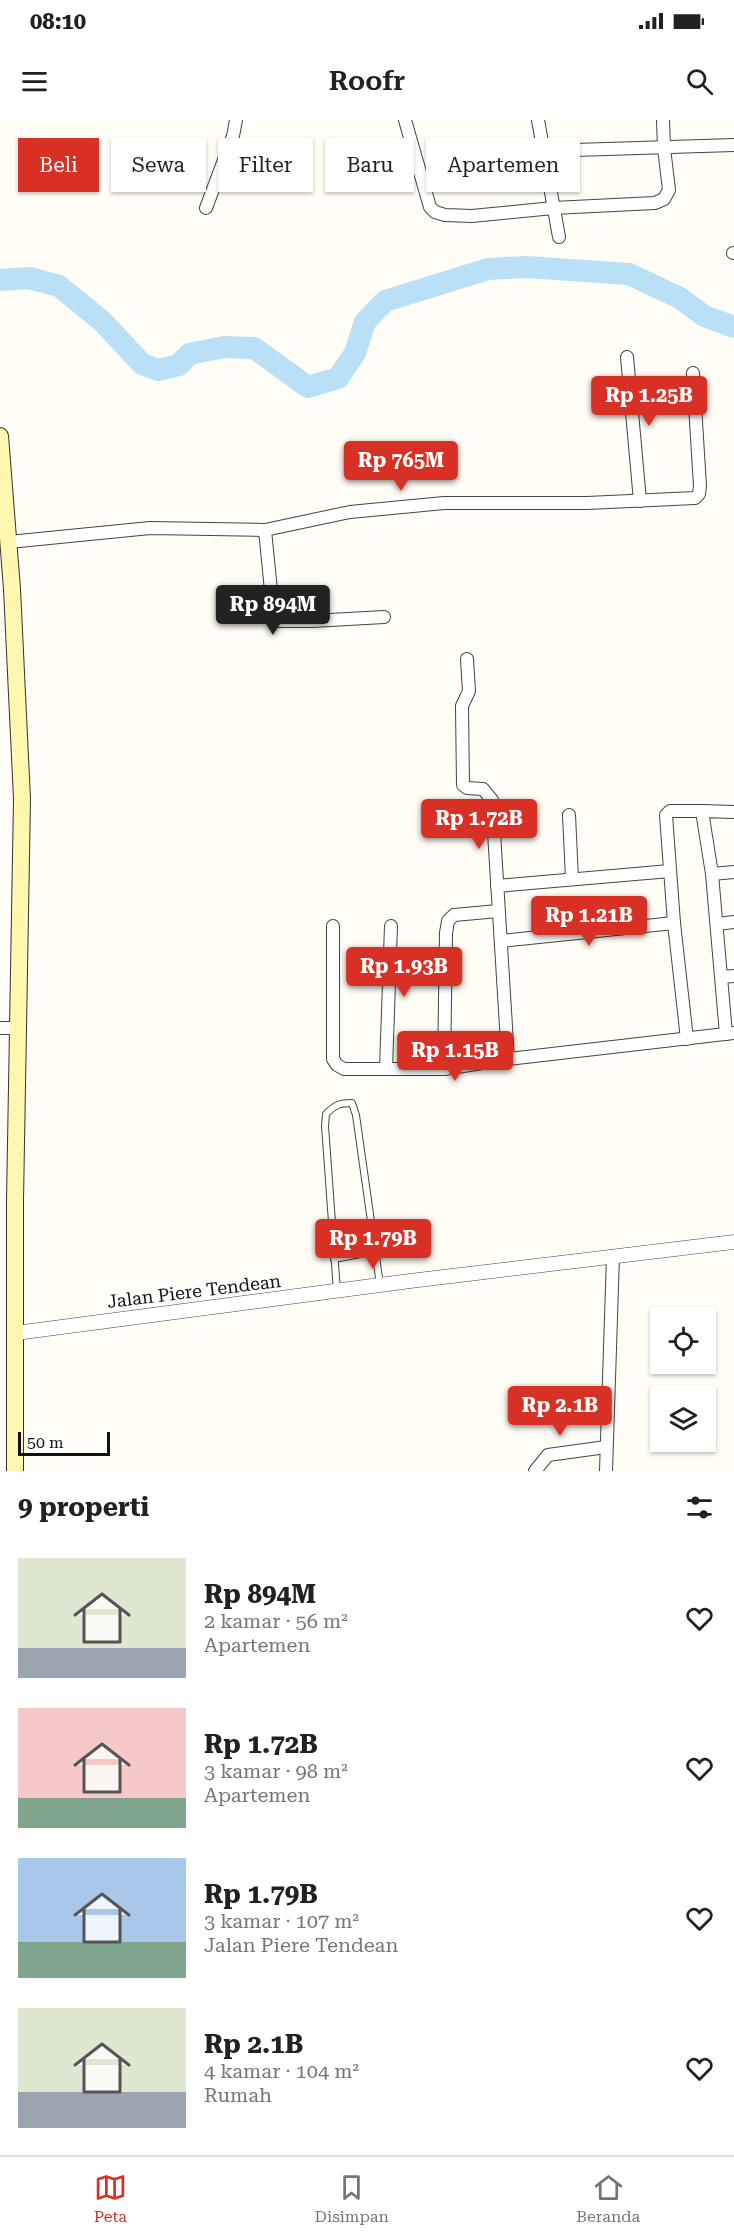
<!DOCTYPE html>
<html lang="id">
<meta charset="utf-8">
<style>
:root{--surface:#fff;--page:#f6f6f6;--text:#202124;--muted:#757577;--line:#e0e0e0;--accent:#d93025}
body{margin:0;font-family:"Roboto Serif",serif;background:var(--page);color:var(--text);height:100vh;display:flex;flex-direction:column;font-size:22px;white-space:nowrap}
*{box-sizing:border-box;margin:0}
p{font-size:20px;color:var(--muted)}
.icon{flex:none;width:33px;height:33px;fill:none;stroke:currentColor;stroke-width:2;stroke-linecap:round;stroke-linejoin:round}
.map{position:relative;height:1351px;overflow:hidden}
.details{display:flex;flex-direction:column;background:var(--surface);flex:1}
.details>*{flex:none}
.hud{position:absolute;left:18px;top:18px;width:699px;height:54px;display:flex;gap:12px}
.fabs{position:absolute;left:650px;top:1188px;display:grid;gap:12px}
.fabs a{display:grid;place-items:center;width:66px;height:66px;border-radius:0px;background:var(--surface);box-shadow:0 2px 4px #0004;font-size:30px}
.scale{position:absolute;left:18px;bottom:15px;width:92px;box-sizing:border-box;padding-left:6px;border:3px solid #111;border-top:0;font-size:16px;line-height:21px;white-space:nowrap;color:#111;-webkit-text-stroke:4px #fff;paint-order:stroke}
.price{position:absolute;translate:-50% -51px;padding:0 14px;border-radius:6px;background:var(--accent);color:#fff;font-size:20px;line-height:39px;filter:drop-shadow(0 2px 3px #0008)}
.price::after{content:'';position:absolute;left:50%;top:36px;width:18px;height:14px;margin-left:-9px;background:inherit;clip-path:polygon(0 0,100% 0,50% 100%)}
.price.on{background:#222;color:#fff}
ul{padding:0;list-style:none}
li{display:flex;align-items:center;gap:18px;height:150px;padding:0 18px}
li span{display:grid;place-items:center;flex:none;width:168px;height:120px;border-radius:0px;color:#555}
li>.icon{margin-inline-start:auto}
span .icon{width:72px;height:72px;fill:#fffc;stroke-width:1}
li b{font-size:26px}
h2{display:flex;justify-content:space-between;align-items:center;height:72px;padding:0 18px;font-size:26px}
.tag{padding:0 21px;border-radius:0px;background:var(--surface);box-shadow:0 2px 4px #0004;font-size:21px;line-height:54px}
.tag.on{background:var(--accent);color:#fff}
.status{display:flex;justify-content:space-between;align-items:center;height:42px;padding:0 30px;background:var(--surface);direction:ltr}
.status svg{height:16px;fill:currentColor}
header{display:flex;justify-content:space-between;align-items:center;height:78px;padding:0 18px;background:var(--surface);font-size:27px;font-weight:600}
.tab-bar{display:flex;justify-content:space-around;align-items:center;height:84px;border-top:2px solid var(--line);background:var(--surface);font-size:16px;color:var(--muted)}
.tab-bar a{display:grid;justify-items:center;gap:3px}
.tab-bar .on{color:var(--accent)}
.map>svg:first-child{display:block}
.lines{fill:none;stroke-linecap:round;stroke-linejoin:round}
.river{stroke:#b9e0f7;stroke-width:22}
.service-casing{stroke:#444;stroke-width:8}
.minor-casing{stroke:#444;stroke-width:14}
.tertiary-casing{stroke:#444;stroke-width:15}
.secondary-casing{stroke:#333;stroke-width:18}
.service{stroke:#fff;stroke-width:6}
.minor{stroke:#fff;stroke-width:12}
.tertiary{stroke:#fff;stroke-width:14}
.secondary{stroke:#fff6b0;stroke-width:16}
.labels{text-anchor:middle;dominant-baseline:central;stroke-width:6;stroke-linejoin:round;paint-order:stroke}
.street-label{font-size:18px;fill:#111;stroke:#fff}
</style>
<div class="status"><b>08:10</b><svg viewBox="0 0 49 12"><path d="M0 12V9h3v3zM5 12V6h3v6zM10 12V3h3v9zM15 12V0h3v12zM26 1h20v11H26zM47 4h2v5h-2z"/></svg></div>
<header><svg class="icon" aria-label="menu" viewBox="0 0 24 24"><path d="M4 6h16M4 12h16M4 18h16"/></svg>Roofr<svg class="icon" aria-label="search" viewBox="0 0 24 24"><circle cx="10" cy="10" r="6"/><path d="M15 15l6 6"/></svg></header>
<div class="map">
<svg width="734" height="1351" viewBox="0 0 734 1351">
<rect width="100%" height="100%" fill="#fffdf5"/>
<g class="lines">
<path class="river" d="M0,160L29,158L59,166L103,202L142,244L158,250L179,245L189,234L224,227L254,228L308,267L338,258L355,233L365,202L385,181L488,149L526,147L629,154L680,178L704,196L734,207"/>
<defs>
<g id="service">
<path d="M334,1139L376,1131"/>
<path d="M337,1171L325,1006L326,994C335,985 339,983 352,983L356,995L380,1165"/>
</g>
<g id="minor">
<path d="M405,0L430,87L435,92L445,95L472,96L553,88L655,83L664,79L669,70L664,28L663,0"/>
<path d="M538,0L559,117"/>
<path d="M543,31L734,25"/>
<path d="M206,88L233,16L236,0"/>
<path d="M733,133H734"/>
<path d="M627,237L640,381"/>
<path d="M265,410L274,501H312L384,497"/>
<path d="M9,422L150,408L265,410L350,392L444,383H587L695,378L699,374L700,366L693,253"/>
<path d="M467,539L469,571L462,586L463,665L467,668L483,669L492,680L508,939"/>
<path d="M569,695L572,759"/>
<path d="M712,754L734,752"/>
<path d="M497,766L670,751"/>
<path d="M717,804L734,802"/>
<path d="M333,806V939L337,945L344,949H444L508,939L734,913"/>
<path d="M501,821L674,803"/>
<path d="M722,857L734,856"/>
<path d="M0,908H19"/>
<path d="M726,914L712,754L702,691L734,692"/>
<path d="M687,919L674,803L666,695L670,691H702"/>
<path d="M386,949L391,806"/>
<path d="M444,949L446,813L448,801L454,795L498,791"/>
<path d="M535,1351L548,1335L606,1327"/>
<path d="M606,1351L613,1136"/>
</g>
<path id="tertiary" d="M16,1213L410,1161L734,1122"/>
<path id="secondary" d="M0,316L12,469L22,679L15,1081V1351"/>
</defs>
<use href="#service" class="service-casing"/>
<use href="#minor" class="minor-casing"/>
<use href="#tertiary" class="tertiary-casing"/>
<use href="#secondary" class="secondary-casing"/>
<use href="#service" class="service"/>
<use href="#minor" class="minor"/>
<use href="#tertiary" class="tertiary"/>
<use href="#secondary" class="secondary"/>
</g>
<g class="labels">
<g class="street-label">
<text transform="translate(194 1171) rotate(-7)">Jalan Piere Tendean</text>
</g>
</g>
</svg>
<div class="fabs">
<a><svg class="icon" aria-label="locate" viewBox="0 0 24 24"><circle cx="12" cy="12" r="6"/><path d="M12 2v4M12 18v4M2 12h4M18 12h4"/></svg></a>
<a><svg class="icon" aria-label="layers" viewBox="0 0 24 24"><path d="M12 4l9 5-9 5-9-5zM3 14l9 5 9-5"/></svg></a>
</div>
<div class="scale">50 m</div>
<b class="price" style="left:649px;top:307px">Rp 1.25B</b>
<b class="price" style="left:401px;top:372px">Rp 765M</b>
<b class="price on" style="left:273px;top:516px">Rp 894M</b>
<b class="price" style="left:479px;top:730px">Rp 1.72B</b>
<b class="price" style="left:589px;top:827px">Rp 1.21B</b>
<b class="price" style="left:404px;top:878px">Rp 1.93B</b>
<b class="price" style="left:455px;top:962px">Rp 1.15B</b>
<b class="price" style="left:373px;top:1150px">Rp 1.79B</b>
<b class="price" style="left:560px;top:1317px">Rp 2.1B</b>
<div class="hud">
<a class="tag on">Beli</a>
<a class="tag">Sewa</a>
<a class="tag">Filter</a>
<a class="tag">Baru</a>
<a class="tag">Apartemen</a>
</div>
</div>
<section class="details">
<h2>9 properti<svg class="icon" aria-label="filters" viewBox="0 0 24 24"><path d="M4 7h16M4 17h16"/><circle cx="9" cy="7" r="2"/><circle cx="15" cy="17" r="2"/></svg></h2>
<ul>
<li><span style="background:linear-gradient(#dfe7d0 75%,#9aa5b1 0)"><svg class="icon" aria-label="home" viewBox="0 0 24 24"><path d="M3 11l9-7 9 7M6 9v11h12V9"/></svg></span><div><b>Rp 894M</b><p>2 kamar · 56 m²</p><p>Apartemen</p></div><svg class="icon" aria-label="heart" viewBox="0 0 24 24"><path d="M12 20l-8-8c-3-5 5-10 8-4 3-6 11-1 8 4z"/></svg></li>
<li><span style="background:linear-gradient(#f6c9c9 75%,#7fa58c 0)"><svg class="icon" aria-label="home" viewBox="0 0 24 24"><path d="M3 11l9-7 9 7M6 9v11h12V9"/></svg></span><div><b>Rp 1.72B</b><p>3 kamar · 98 m²</p><p>Apartemen</p></div><svg class="icon" aria-label="heart" viewBox="0 0 24 24"><path d="M12 20l-8-8c-3-5 5-10 8-4 3-6 11-1 8 4z"/></svg></li>
<li><span style="background:linear-gradient(#a9c7e8 70%,#7fa58c 0)"><svg class="icon" aria-label="home" viewBox="0 0 24 24"><path d="M3 11l9-7 9 7M6 9v11h12V9"/></svg></span><div><b>Rp 1.79B</b><p>3 kamar · 107 m²</p><p>Jalan Piere Tendean</p></div><svg class="icon" aria-label="heart" viewBox="0 0 24 24"><path d="M12 20l-8-8c-3-5 5-10 8-4 3-6 11-1 8 4z"/></svg></li>
<li><span style="background:linear-gradient(#dfe7d0 70%,#9aa5b1 0)"><svg class="icon" aria-label="home" viewBox="0 0 24 24"><path d="M3 11l9-7 9 7M6 9v11h12V9"/></svg></span><div><b>Rp 2.1B</b><p>4 kamar · 104 m²</p><p>Rumah</p></div><svg class="icon" aria-label="heart" viewBox="0 0 24 24"><path d="M12 20l-8-8c-3-5 5-10 8-4 3-6 11-1 8 4z"/></svg></li>
</ul>
</section>
<nav class="tab-bar">
<a class="on"><svg class="icon" aria-label="map" viewBox="0 0 24 24"><path d="M3 6l6-2 6 2 6-2v14l-6 2-6-2-6 2zM9 4v14M15 6v14"/></svg>Peta</a>
<a><svg class="icon" aria-label="saved" viewBox="0 0 24 24"><path d="M7 4h10v16l-5-4-5 4z"/></svg>Disimpan</a>
<a><svg class="icon" aria-label="home" viewBox="0 0 24 24"><path d="M3 11l9-7 9 7M6 9v11h12V9"/></svg>Beranda</a>
</nav>
